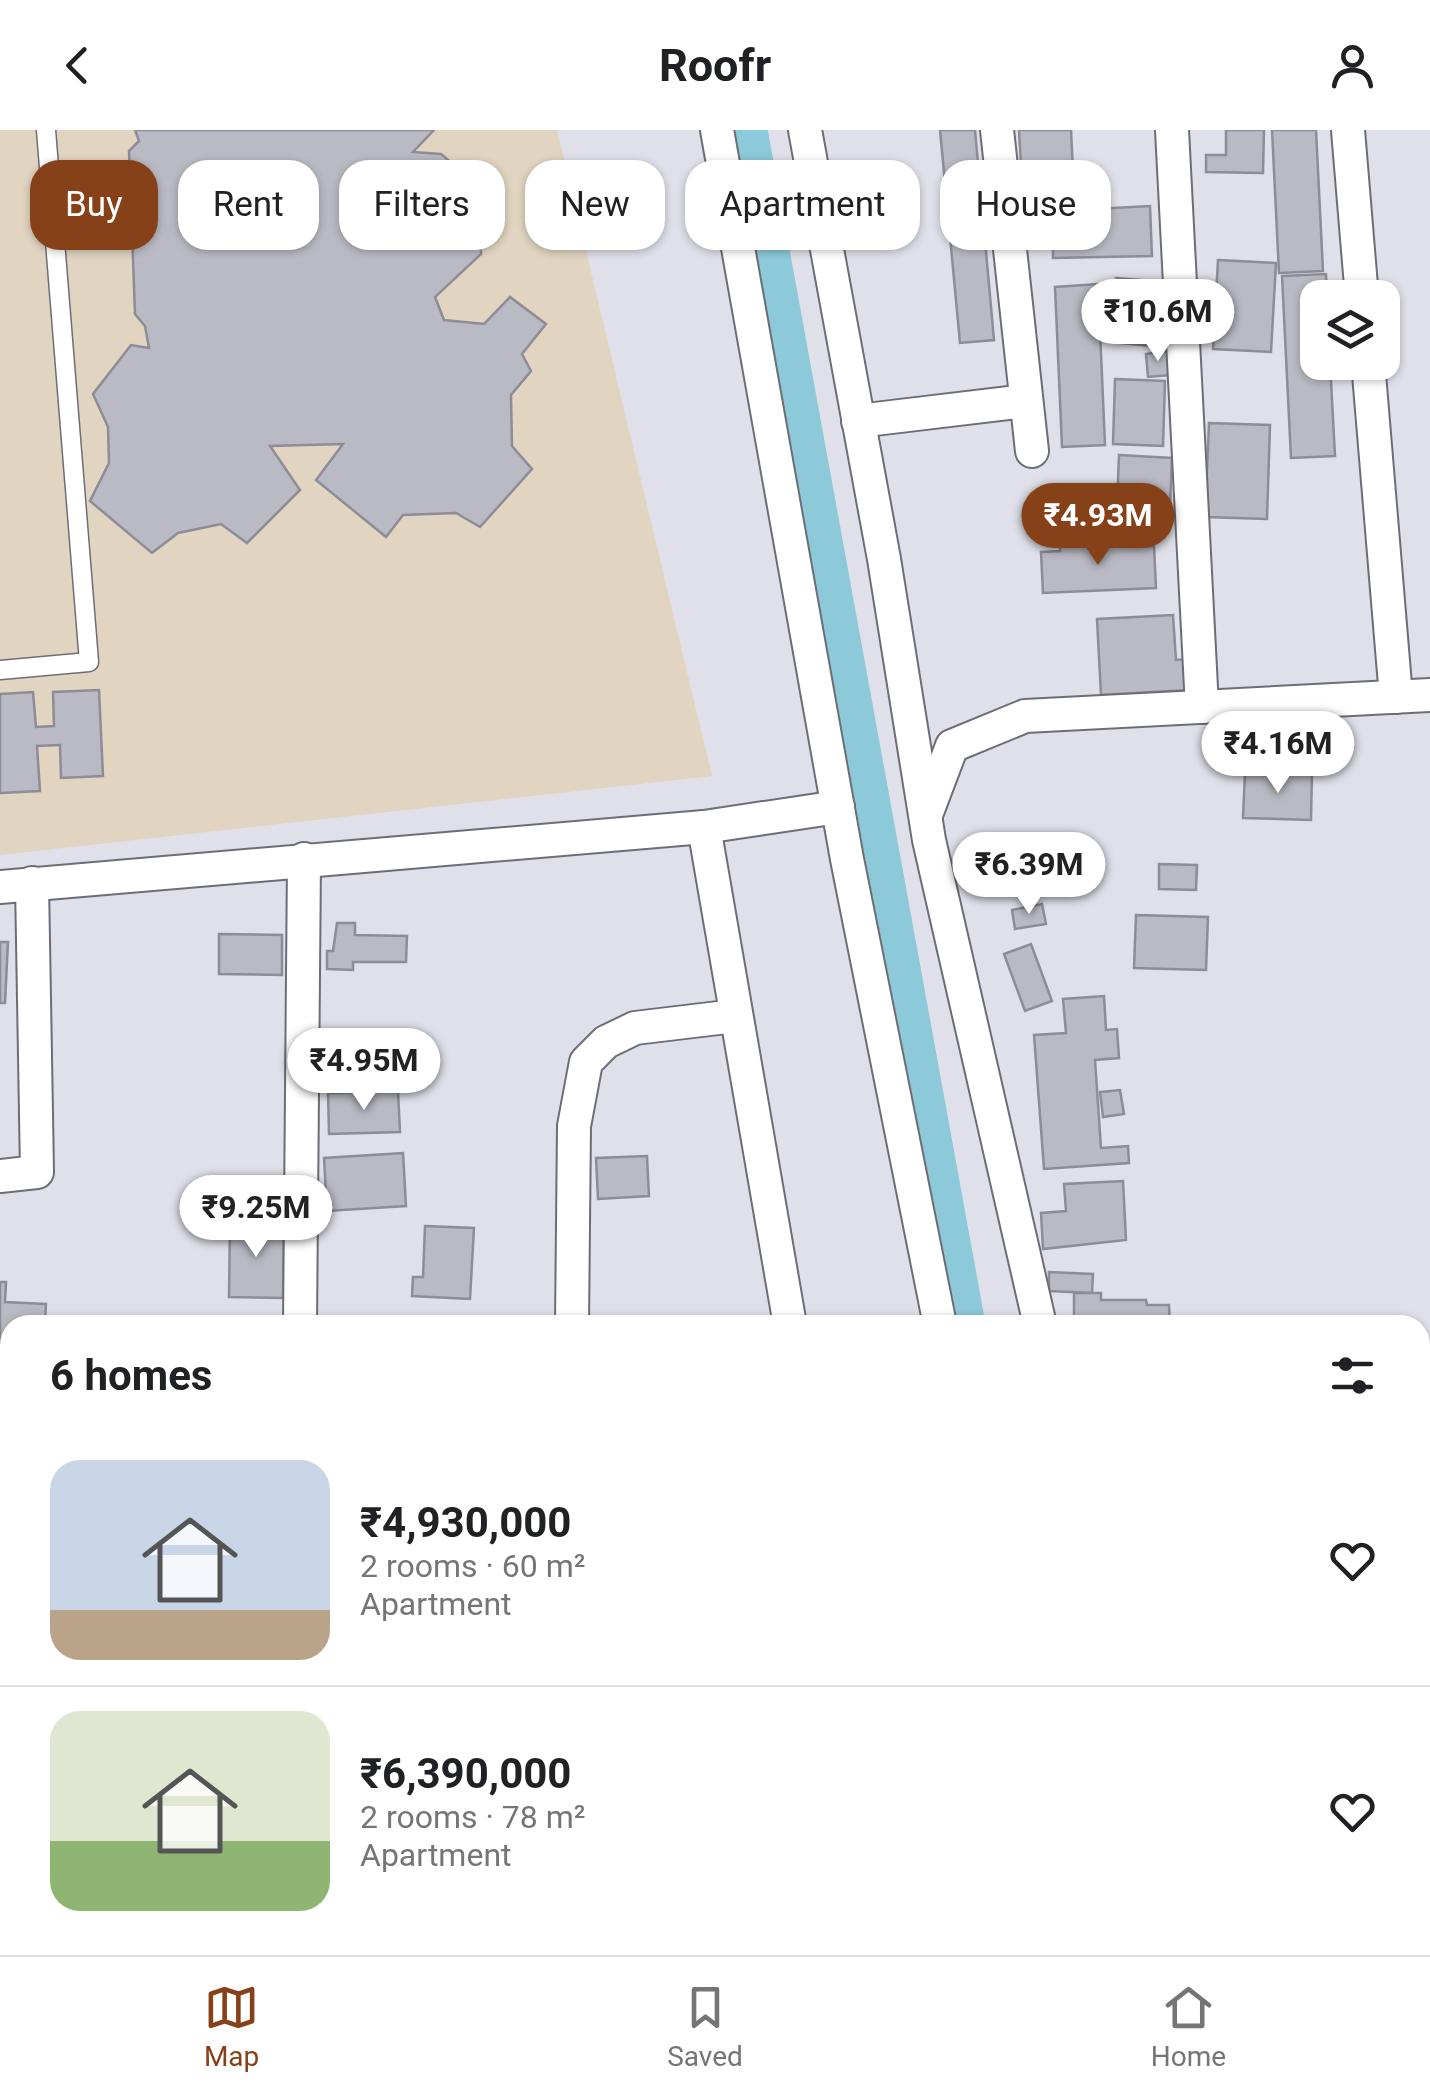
<!DOCTYPE html>
<meta charset="utf-8">
<style>
:root{--surface:#fff;--page:#f6f6f6;--text:#202124;--muted:#757577;--line:#e0e0e0;--accent:#864118}
body{margin:0;font-family:Roboto,sans-serif;background:var(--page);color:var(--text);height:100vh;display:flex;flex-direction:column;font-size:38px;white-space:nowrap}
*{box-sizing:border-box;margin:0}
p{font-size:32px;color:var(--muted)}
.icon{flex:none;width:55px;height:55px;fill:none;stroke:currentColor;stroke-width:2;stroke-linecap:round;stroke-linejoin:round}
.map{position:relative;flex:1;overflow:hidden}
.drawer{position:absolute;left:0px;top:1185px;width:1430px;height:640px;display:flex;flex-direction:column;background:var(--surface);border-radius:30px 30px 0 0;box-shadow:0 2px 8px #0004}
.drawer>*{flex:none}
.banner{position:absolute;left:30px;top:30px;width:1370px;height:90px;display:flex;gap:20px}
.tools{position:absolute;left:1300px;top:150px;display:grid;gap:20px}
.tools a{display:grid;place-items:center;width:100px;height:100px;border-radius:20px;background:var(--surface);box-shadow:0 2px 8px #0004;font-size:50px}
.price{position:absolute;translate:-50% -85px;padding:0 22px;border-radius:35px;background:#fff;color:#222;font-size:32px;line-height:65px;filter:drop-shadow(0 2px 5px #0008)}
.price::after{content:'';position:absolute;left:50%;top:60px;width:30px;height:22px;margin-left:-15px;background:inherit;clip-path:polygon(0 0,100% 0,50% 100%)}
.price.current{background:var(--accent);color:#fff}
ul{padding:0;list-style:none}
li{display:flex;align-items:center;gap:30px;height:250px;padding:0 50px}
li+li{border-top:2px solid var(--line)}
li span{display:grid;place-items:center;flex:none;width:280px;height:200px;border-radius:30px;color:#555}
li>.icon{margin-inline-start:auto}
span .icon{width:120px;height:120px;fill:#fffc;stroke-width:1}
li b{font-size:42px}
h2{display:flex;justify-content:space-between;align-items:center;height:120px;padding:0 50px;font-size:42px}
.tag{padding:0 35px;border-radius:30px;background:var(--surface);box-shadow:0 2px 8px #0004;font-size:35px;line-height:90px}
.tag.current{background:var(--accent);color:#fff}
header{display:flex;justify-content:space-between;align-items:center;height:130px;padding:0 50px;background:var(--surface);font-size:45px;font-weight:700}
.tabs{display:flex;justify-content:space-around;align-items:center;height:140px;border-top:2px solid var(--line);background:var(--surface);font-size:28px;color:var(--muted)}
.tabs a{display:grid;justify-items:center;gap:5px}
.tabs .current{color:var(--accent)}
.map>svg:first-child{display:block}
.education{fill:#e1d5c1}
.lines{fill:none;stroke-linecap:round;stroke-linejoin:round}
.canal{stroke:#8cc9d9;stroke-width:35}
.building{fill:#b9bac3;stroke:#8c8d96;stroke-width:2.5}
.lane-casing{stroke:#6d6d76;stroke-width:21}
.street-casing{stroke:#6d6d76;stroke-width:36}
.lane{stroke:#fff;stroke-width:18}
.street{stroke:#fff;stroke-width:32}
</style>
<header><svg class="icon" aria-label="back" viewBox="0 0 24 24"><path d="M15 5l-7 7 7 7"/></svg>Roofr<svg class="icon" aria-label="person" viewBox="0 0 24 24"><circle cx="12" cy="8" r="4"/><path d="M4 21q1-7 8-7t8 7"/></svg></header>
<div class="map">
<svg width="1430" height="1825" viewBox="0 0 1430 1825">
<rect width="100%" height="100%" fill="#dfe0e9"/>
<path class="education" d="M0,0H557L712,646L0,725Z"/>
<g class="lines">
<g class="canal">
<path d="M750,0L968,1195"/>
<path d="M1085,1815L1086,1825"/>
</g>
</g>
<g class="building">
<path d="M135,0H434L413,22L441,24L478,55L481,124L435,167L444,190L484,194L510,167L546,194L522,224L531,241L511,265L512,316L532,339L480,397L456,383L403,385L386,407L316,350L343,314L270,316L300,360L247,413L221,394L178,403L152,423L90,371L109,333L108,297L93,264L131,215L149,218L145,196L135,184L129,21L139,11Z"/>
<path d="M940,0H975L994,210L960,213Z"/>
<path d="M1019,0H1071L1075,80L1150,76L1152,126L1053,128V104L1025,105Z"/>
<path d="M1226,0H1264L1263,43L1206,42V25H1226Z"/>
<path d="M1272,0H1316L1323,141L1279,143Z"/>
<path d="M1218,130L1276,133L1271,222L1213,219Z"/>
<path d="M1326,144L1327,168H1318V232H1330L1335,326L1291,328L1282,146Z"/>
<path d="M1116,148L1176,153L1170,218L1110,212Z"/>
<path d="M1098,154L1105,315L1062,317L1055,157Z"/>
<path d="M1167,221L1170,245L1148,247L1146,224Z"/>
<path d="M1115,249L1165,251L1163,316L1113,314Z"/>
<path d="M1209,293L1270,295L1267,389L1205,387Z"/>
<path d="M1119,325L1172,328L1169,401L1116,398Z"/>
<path d="M1129,412V417L1154,416L1156,458L1043,463L1041,422L1060,421V415Z"/>
<path d="M1173,485L1176,530L1187,529L1189,560L1101,565L1097,489Z"/>
<path d="M99,560L103,646L61,648L60,615L37,616L40,661L0,663V564L33,562L36,597L54,596L53,562Z"/>
<path d="M1245,642L1312,644L1311,690L1243,688Z"/>
<path d="M1159,734L1197,735L1196,760L1159,759Z"/>
<path d="M1042,774L1046,794L1015,799L1012,780Z"/>
<path d="M1136,785L1208,787L1206,840L1134,838Z"/>
<path d="M337,793H355V805L407,806L406,832H353V840L327,839V821H333Z"/>
<path d="M219,804L282,805V845L219,844Z"/>
<path d="M0,812H8L5,873H0Z"/>
<path d="M1031,814L1052,871L1025,881L1004,824Z"/>
<path d="M1104,866L1106,900L1117,899L1119,928L1095,930L1101,1018L1128,1016L1129,1033L1044,1039L1034,905L1066,903L1063,869Z"/>
<path d="M1120,960L1124,984L1103,987L1100,962Z"/>
<path d="M398,961L400,1002L329,1004L328,963Z"/>
<path d="M403,1023L406,1076L327,1081L324,1028Z"/>
<path d="M647,1026L649,1066L598,1069L596,1028Z"/>
<path d="M1123,1051L1126,1110L1043,1119L1041,1083L1066,1081L1064,1054Z"/>
<path d="M230,1093L284,1094L283,1168L229,1167Z"/>
<path d="M425,1096L474,1098L470,1169L412,1166L413,1147H423Z"/>
<path d="M1049,1142L1093,1144L1092,1163L1049,1161Z"/>
<path d="M0,1152H6L5,1172L46,1174L45,1193L73,1195H10V1226H0Z"/>
<path d="M1074,1163H1101V1170H1146L1147,1175H1169L1170,1195H1074Z"/>
<path d="M488,1187L542,1189V1195H488Z"/>
<path d="M1420,1287L1430,1299V1338L1420,1346Z"/>
<path d="M0,1317H10L9,1360H0Z"/>
<path d="M1420,1456H1430V1494L1420,1493Z"/>
<path d="M0,1578L10,1579V1606L0,1604Z"/>
<path d="M0,1617L10,1619V1646L0,1644Z"/>
<path d="M1425,1625L1430,1626V1689L1420,1688Z"/>
<path d="M0,1654L10,1655V1689L0,1688Z"/>
<path d="M1420,1702H1430V1730L1420,1729Z"/>
<path d="M1420,1788L1430,1789V1825H1378L1379,1815H1420Z"/>
<path d="M1306,1815H1357V1825H1305Z"/>
</g>
<g class="lines">
<defs>
<path id="lane" d="M0,540L89,532L46,0"/>
<g id="street">
<path d="M717,0L847,729L940,1195"/>
<path d="M805,0L884,429L929,710L1040,1195"/>
<path d="M997,0L1032,321"/>
<path d="M1172,0L1202,577"/>
<path d="M1348,0L1362,168"/>
<path d="M1368,232L1396,567"/>
<path d="M858,291L1026,271"/>
<path d="M927,682L952,616L1025,586L1430,565"/>
<path d="M704,697L838,677"/>
<path d="M0,757L704,697L790,1195"/>
<path d="M0,1046L37,1042L32,753"/>
<path d="M300,1195L304,729"/>
<path d="M572,1195L574,996L586,932L606,912L635,898L735,886"/>
<path d="M0,1283H10"/>
<path d="M1420,1369L1430,1361"/>
<path d="M0,1464L10,1406"/>
<path d="M0,1519L10,1520"/>
<path d="M1420,1562H1430"/>
<path d="M0,1723L10,1724"/>
<path d="M1420,1776L1430,1777"/>
<path d="M704,1815L799,1825"/>
<path d="M942,1815L945,1825"/>
<path d="M1050,1815L1052,1825"/>
<path d="M1358,1825L1359,1815"/>
</g>
</defs>
<use href="#lane" class="lane-casing"/>
<use href="#street" class="street-casing"/>
<use href="#lane" class="lane"/>
<use href="#street" class="street"/>
</g>
</svg>
<div class="tools">
<a><svg class="icon" aria-label="layers" viewBox="0 0 24 24"><path d="M12 4l9 5-9 5-9-5zM3 14l9 5 9-5"/></svg></a>
</div>
<b class="price" style="left:1158px;top:234px">₹10.6M</b>
<b class="price current" style="left:1098px;top:438px">₹4.93M</b>
<b class="price" style="left:1278px;top:666px">₹4.16M</b>
<b class="price" style="left:1029px;top:787px">₹6.39M</b>
<b class="price" style="left:364px;top:983px">₹4.95M</b>
<b class="price" style="left:256px;top:1130px">₹9.25M</b>
<div class="banner">
<a class="tag current">Buy</a>
<a class="tag">Rent</a>
<a class="tag">Filters</a>
<a class="tag">New</a>
<a class="tag">Apartment</a>
<a class="tag">House</a>
</div>
<section class="drawer">
<h2>6 homes<svg class="icon" aria-label="filters" viewBox="0 0 24 24"><path d="M4 7h16M4 17h16"/><circle cx="9" cy="7" r="2"/><circle cx="15" cy="17" r="2"/></svg></h2>
<ul>
<li><span style="background:linear-gradient(#c9d6e8 75%,#b9a48a 0)"><svg class="icon" aria-label="home" viewBox="0 0 24 24"><path d="M3 11l9-7 9 7M6 9v11h12V9"/></svg></span><div><b>₹4,930,000</b><p>2 rooms · 60 m²</p><p>Apartment</p></div><svg class="icon" aria-label="heart" viewBox="0 0 24 24"><path d="M12 20l-8-8c-3-5 5-10 8-4 3-6 11-1 8 4z"/></svg></li>
<li><span style="background:linear-gradient(#dfe7d0 65%,#8fb573 0)"><svg class="icon" aria-label="home" viewBox="0 0 24 24"><path d="M3 11l9-7 9 7M6 9v11h12V9"/></svg></span><div><b>₹6,390,000</b><p>2 rooms · 78 m²</p><p>Apartment</p></div><svg class="icon" aria-label="heart" viewBox="0 0 24 24"><path d="M12 20l-8-8c-3-5 5-10 8-4 3-6 11-1 8 4z"/></svg></li>
</ul>
</section>
</div>
<nav class="tabs">
<a class="current"><svg class="icon" aria-label="map" viewBox="0 0 24 24"><path d="M3 6l6-2 6 2 6-2v14l-6 2-6-2-6 2zM9 4v14M15 6v14"/></svg>Map</a>
<a><svg class="icon" aria-label="saved" viewBox="0 0 24 24"><path d="M7 4h10v16l-5-4-5 4z"/></svg>Saved</a>
<a><svg class="icon" aria-label="home" viewBox="0 0 24 24"><path d="M3 11l9-7 9 7M6 9v11h12V9"/></svg>Home</a>
</nav>
